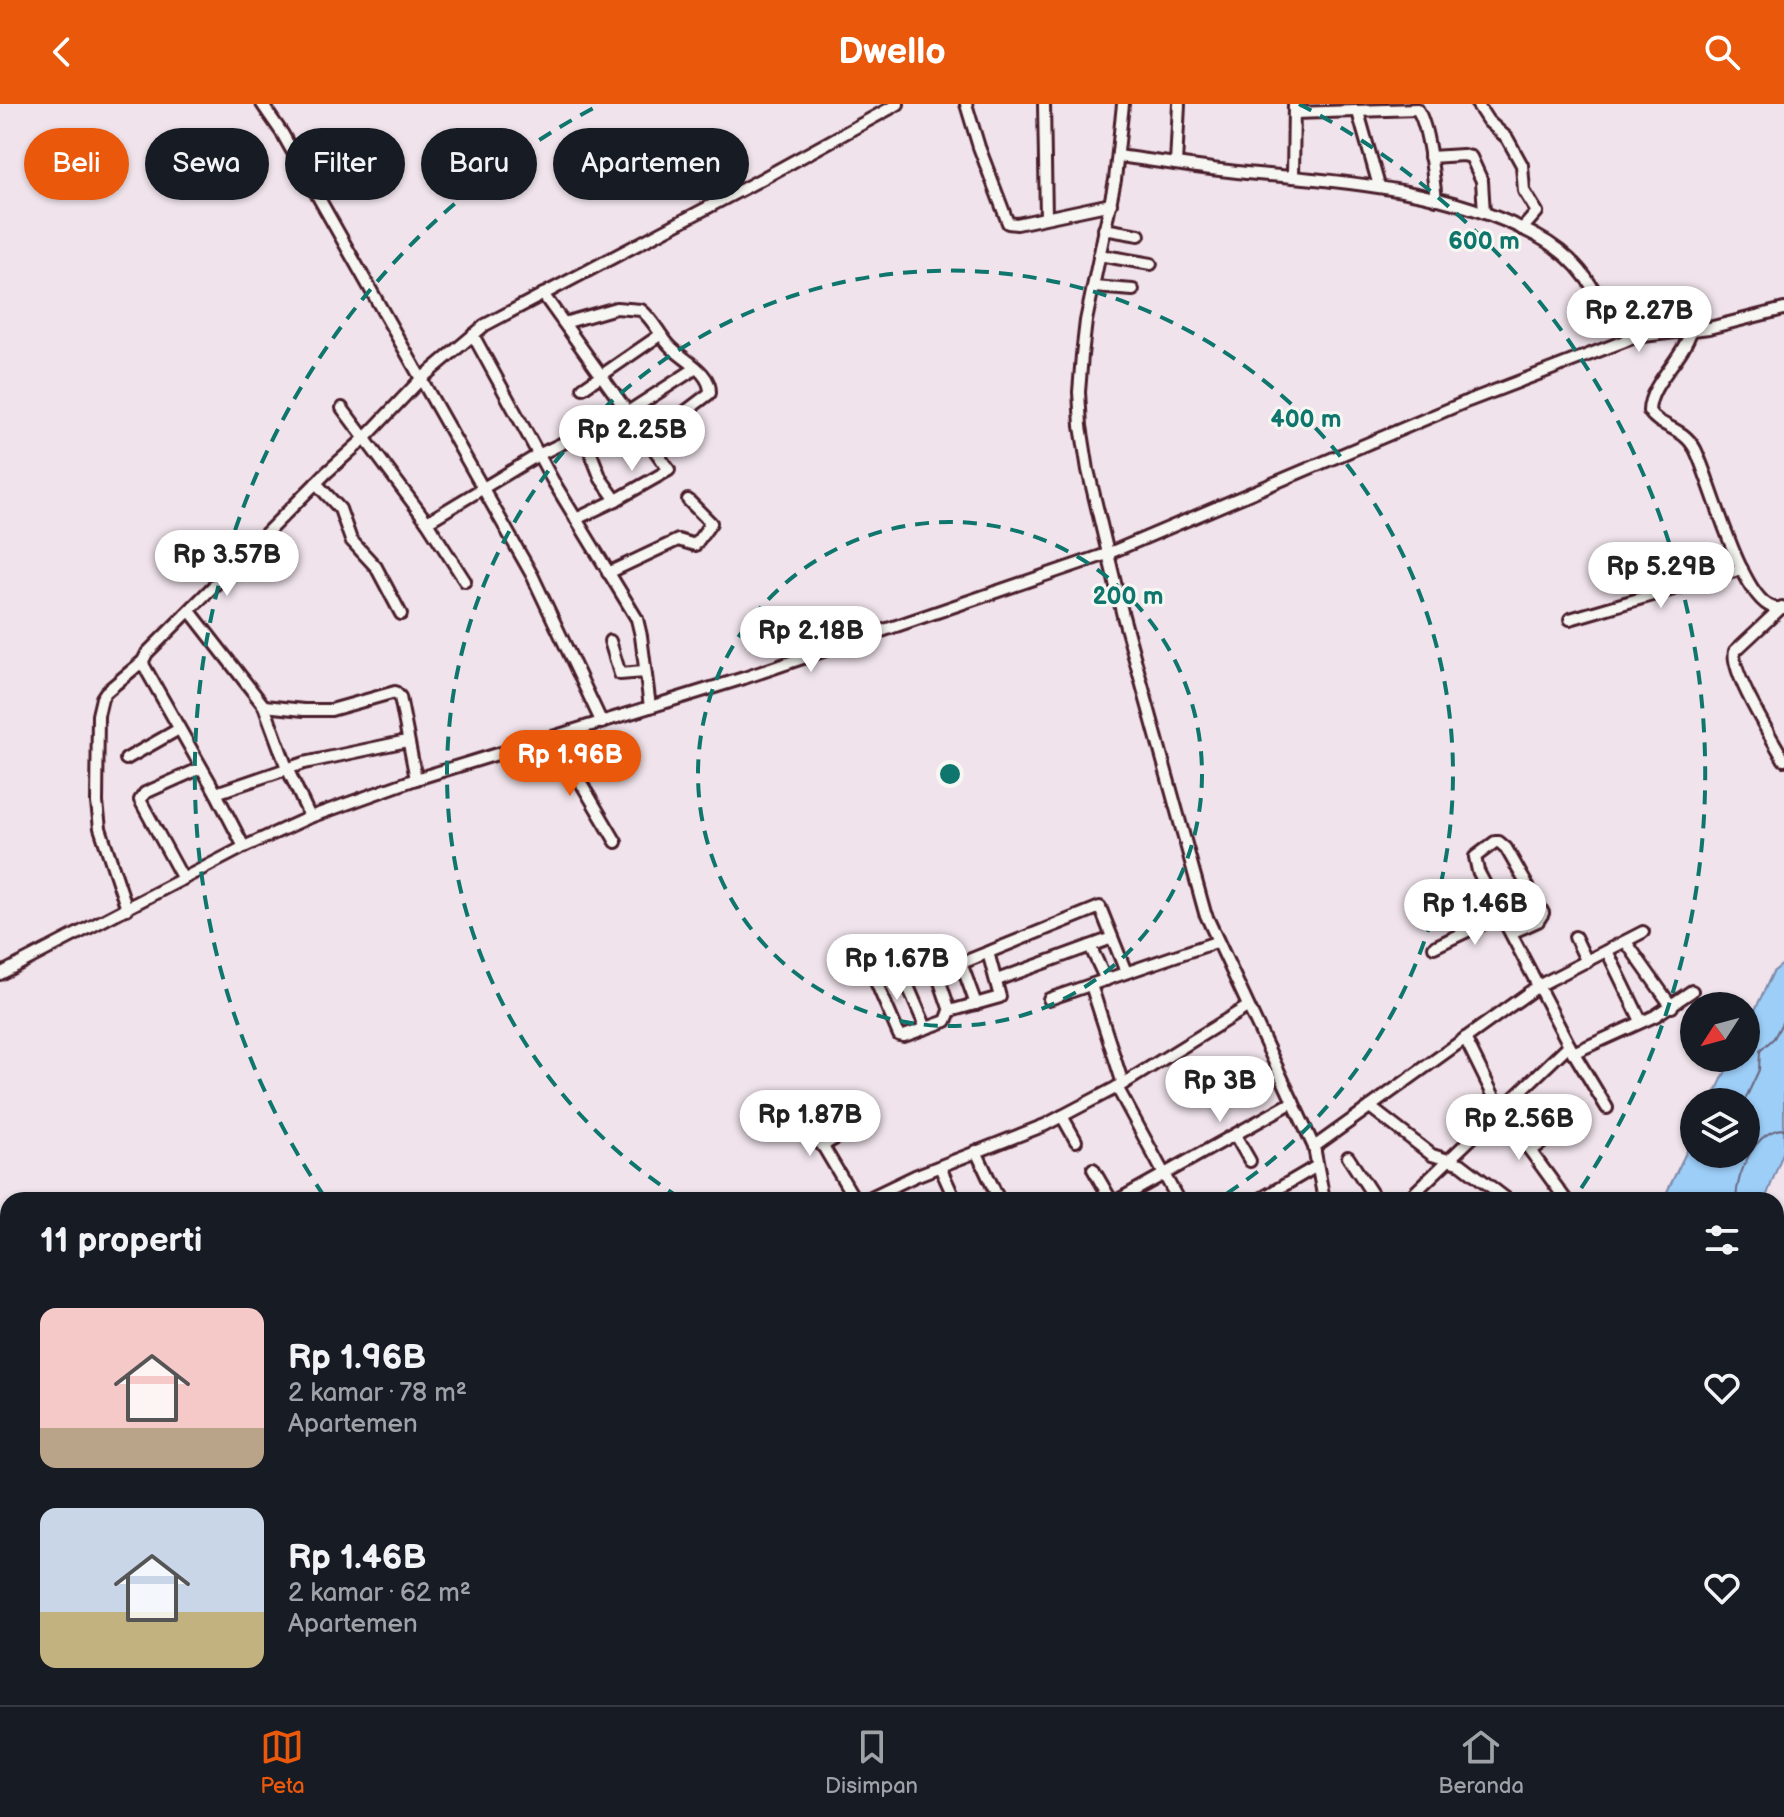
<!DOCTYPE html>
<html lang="id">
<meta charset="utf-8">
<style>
:root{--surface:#171b24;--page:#20242c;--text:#f1f3f6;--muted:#9ea1a6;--line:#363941;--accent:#ea580c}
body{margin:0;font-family:"Balsamiq Sans",sans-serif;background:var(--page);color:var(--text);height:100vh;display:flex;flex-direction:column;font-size:30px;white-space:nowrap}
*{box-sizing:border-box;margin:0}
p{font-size:26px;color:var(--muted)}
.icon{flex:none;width:44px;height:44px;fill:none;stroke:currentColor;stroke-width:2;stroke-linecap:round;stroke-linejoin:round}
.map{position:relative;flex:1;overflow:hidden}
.side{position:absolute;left:0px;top:1088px;width:1784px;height:514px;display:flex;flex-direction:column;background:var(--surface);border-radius:24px 24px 0 0;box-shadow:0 2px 6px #0004}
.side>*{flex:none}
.hud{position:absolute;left:24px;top:24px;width:800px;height:72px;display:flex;gap:16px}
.needle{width:52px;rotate:234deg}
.fabs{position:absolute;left:1680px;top:888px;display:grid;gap:16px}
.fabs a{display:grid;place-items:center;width:80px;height:80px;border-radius:50%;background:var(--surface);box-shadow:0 2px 6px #0004;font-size:40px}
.price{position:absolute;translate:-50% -68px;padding:0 18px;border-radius:28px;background:#fff;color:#222;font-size:26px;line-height:52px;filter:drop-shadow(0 2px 4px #0008)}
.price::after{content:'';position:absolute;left:50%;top:48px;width:24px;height:18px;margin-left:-12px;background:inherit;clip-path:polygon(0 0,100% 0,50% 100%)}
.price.on{background:var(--accent);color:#fff}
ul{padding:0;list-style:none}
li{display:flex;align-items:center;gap:24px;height:200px;padding:0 40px}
li span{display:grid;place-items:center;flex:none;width:224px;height:160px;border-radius:16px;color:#555}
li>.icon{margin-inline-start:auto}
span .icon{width:96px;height:96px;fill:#fffc;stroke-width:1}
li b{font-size:34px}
h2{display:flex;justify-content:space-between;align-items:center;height:96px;padding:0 40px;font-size:34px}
.chip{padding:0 28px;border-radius:36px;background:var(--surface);box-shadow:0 2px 6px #0004;font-size:28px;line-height:72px}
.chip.on{background:var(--accent);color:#fff}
header{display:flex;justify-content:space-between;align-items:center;height:104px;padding:0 40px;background:var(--accent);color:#fff;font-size:36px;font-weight:700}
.menu{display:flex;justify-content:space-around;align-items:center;height:112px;border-top:2px solid var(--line);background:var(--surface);font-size:22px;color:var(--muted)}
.menu a{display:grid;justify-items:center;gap:4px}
.menu .on{color:var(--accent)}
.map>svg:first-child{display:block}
.built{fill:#ecd6e6}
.water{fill:#9ccef8;stroke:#7b88a6;stroke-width:2}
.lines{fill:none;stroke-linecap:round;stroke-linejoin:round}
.shore{stroke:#6b657d;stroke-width:2}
.minor-casing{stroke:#4a1f2b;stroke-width:16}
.minor{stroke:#f6f6f2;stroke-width:10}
.ring{fill:none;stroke:#0f766e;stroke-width:4;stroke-dasharray:14 10}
.centre{fill:#0f766e;stroke:#f6f6f2;stroke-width:4}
.ring-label{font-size:24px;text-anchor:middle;font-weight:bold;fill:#0f766e;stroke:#f6f6f2;stroke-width:6;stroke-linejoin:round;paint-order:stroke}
</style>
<header><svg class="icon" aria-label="back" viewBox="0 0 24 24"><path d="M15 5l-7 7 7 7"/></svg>Dwello<svg class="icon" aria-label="search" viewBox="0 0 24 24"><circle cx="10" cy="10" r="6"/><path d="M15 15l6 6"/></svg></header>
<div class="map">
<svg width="1784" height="1601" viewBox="0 0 1784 1601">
<rect width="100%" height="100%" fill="#f0e3eb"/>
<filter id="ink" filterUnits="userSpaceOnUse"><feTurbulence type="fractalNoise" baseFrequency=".0125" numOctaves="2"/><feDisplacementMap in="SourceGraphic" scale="16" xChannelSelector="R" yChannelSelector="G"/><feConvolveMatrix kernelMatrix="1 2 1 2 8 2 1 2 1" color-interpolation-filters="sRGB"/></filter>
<g filter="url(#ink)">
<path class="built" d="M874,1594H1055L1070,1601H875Z"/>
<g class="water">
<path d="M1784,859V1046L1765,1096H1663L1694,1032V1050H1746V998H1711L1732,954H1746V925L1773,868Z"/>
<path d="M8,1461V1542L0,1553V1465Z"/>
<path d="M1114,1594H1250L1265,1601H1129Z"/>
<path d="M1375,1594H1480L1476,1601H1364L1371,1599Z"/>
</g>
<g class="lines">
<g class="shore">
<path d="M1744,998L1759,966L1760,947L1774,934L1784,915"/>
<path d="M1736,1096C1737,1070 1754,1026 1784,1025"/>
</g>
<defs>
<g id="minor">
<path d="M262,0L282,29L532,471L602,619"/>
<path d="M966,0L979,43L1008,119L1017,120L1111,100"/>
<path d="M1044,0L1046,113"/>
<path d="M1123,0L1115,76L1086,217L1082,251L1079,288L1081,322L1088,366L1123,512L1205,809L1314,1043L1324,1096"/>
<path d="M1477,0L1488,17L1507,34L1522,61L1524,87L1537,108L1522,125"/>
<path d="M1358,8L1379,82"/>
<path d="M1295,9L1417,5C1429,22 1433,73 1436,95"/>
<path d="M1118,52C1164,58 1210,66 1257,70C1351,78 1450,86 1535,131C1554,141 1573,156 1586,174C1605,199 1604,218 1635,233"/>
<path d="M1430,53L1463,51L1471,53L1482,77L1484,109"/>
<path d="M1176,60L1179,0"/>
<path d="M1293,73L1294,0"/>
<path d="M1104,125L1139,131"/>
<path d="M1099,151L1151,160"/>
<path d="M1094,183L1133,186"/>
<path d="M543,190L669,366L616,396L601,375L583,329"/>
<path d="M564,219L616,204L641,206C653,215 659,230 669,241C682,256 711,267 710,289L648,336"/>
<path d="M1691,227C1682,256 1650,279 1649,307C1659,324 1683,322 1695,345C1711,376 1740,493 1772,503C1776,505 1780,504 1784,504"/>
<path d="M473,231L553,377L637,515L641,532L650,603"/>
<path d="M583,284L660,231"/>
<path d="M342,304L427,418L465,477"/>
<path d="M316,379L340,405L351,436L376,463L401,510"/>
<path d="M576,415L616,396"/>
<path d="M427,418L538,351L628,308L696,264"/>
<path d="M608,469L678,436L695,441L711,419L688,396"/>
<path d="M1782,503L1735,547C1729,566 1773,636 1784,656"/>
<path d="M190,507L264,602L287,664L310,713"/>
<path d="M1570,515L1742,465"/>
<path d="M610,537L620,570L644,568"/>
<path d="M264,602L304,606H331L395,588L400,593L416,675"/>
<path d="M554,633L616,738"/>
<path d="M126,655L179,625"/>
<path d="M216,689L304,659L407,637"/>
<path d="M244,743L216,689L144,562L143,557L147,549L326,369L365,334L421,275L485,221L756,78L898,0"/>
<path d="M183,775L140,696L145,689L201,664"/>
<path d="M127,805L100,724L97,699L98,611L102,594L106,588L143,557"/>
<path d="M1511,829L1538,817L1543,809L1506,744L1499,738H1495L1475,753L1478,767L1569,941L1607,1004"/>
<path d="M1575,833L1587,858"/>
<path d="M1626,838L1672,903"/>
<path d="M1090,842L1106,876"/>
<path d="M1434,843L1501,811"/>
<path d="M1607,847L1641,917"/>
<path d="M898,859L926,924"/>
<path d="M961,859L976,900"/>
<path d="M937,869L950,907L946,917L904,932L899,931L867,857L873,852L937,869L1100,803L1126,868"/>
<path d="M0,870L244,743L310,713L416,675L744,574L1107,450L1468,297L1635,233L1709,224L1784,205"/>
<path d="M997,876L1112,834"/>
<path d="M1091,881L1123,980"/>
<path d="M1049,895L1216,838"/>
<path d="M950,907L1000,893L988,848"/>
<path d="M1465,934L1500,1005L1566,1096"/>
<path d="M1573,949L1655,912L1692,887"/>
<path d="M1117,983L1178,1096"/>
<path d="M795,995L855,1096"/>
<path d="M1370,1003L1432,1051L1461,1060L1508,1096"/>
<path d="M1062,1012L1076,1037"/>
<path d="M1235,1031L1250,1057"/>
<path d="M822,1042L855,1023"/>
<path d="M1314,1043L1538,882L1643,828"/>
<path d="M976,1047L999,1096"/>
<path d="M1531,1047L1571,1017"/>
<path d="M1348,1053L1376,1096"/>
<path d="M940,1063L955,1096"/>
<path d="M1093,1065L1111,1096"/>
<path d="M865,1096L915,1072L1045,1021L1123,980L1247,903"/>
<path d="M1118,1096L1293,998"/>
<path d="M1259,1096L1317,1062"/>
<path d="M1407,1096L1569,941"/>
<path d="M1776,1283L1784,1286"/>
<path d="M1776,1540L1784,1534"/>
<path d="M424,1594L426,1601"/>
<path d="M525,1594L526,1601"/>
<path d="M462,1601L495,1594"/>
</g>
</defs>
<use href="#minor" class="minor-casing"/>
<use href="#minor" class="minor"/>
</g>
</g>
<g class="ring">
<circle cx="950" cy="670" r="252"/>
<path d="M680 1094A503 503 0 1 1 1220 1094"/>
<path d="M324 1092A755 755 0 0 1 601 0M1299 0A755 755 0 0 1 1576 1092"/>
</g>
<circle cx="950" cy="670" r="12" class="centre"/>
<g class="ring-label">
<text x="1484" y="145">600 m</text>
<text x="1306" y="323">400 m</text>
<text x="1128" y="500">200 m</text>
</g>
</svg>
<div class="fabs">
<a><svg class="needle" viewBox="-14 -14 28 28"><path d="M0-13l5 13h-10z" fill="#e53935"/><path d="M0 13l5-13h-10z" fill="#9ea1a6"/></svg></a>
<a><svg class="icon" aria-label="layers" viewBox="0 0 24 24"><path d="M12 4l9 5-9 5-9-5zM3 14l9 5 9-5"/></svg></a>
</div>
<b class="price" style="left:1639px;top:250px">Rp 2.27B</b>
<b class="price" style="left:632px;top:369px">Rp 2.25B</b>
<b class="price" style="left:227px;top:494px">Rp 3.57B</b>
<b class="price" style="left:1661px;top:506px">Rp 5.29B</b>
<b class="price" style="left:811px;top:570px">Rp 2.18B</b>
<b class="price on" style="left:570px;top:694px">Rp 1.96B</b>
<b class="price" style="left:1475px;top:843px">Rp 1.46B</b>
<b class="price" style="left:897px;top:898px">Rp 1.67B</b>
<b class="price" style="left:1220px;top:1020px">Rp 3B</b>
<b class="price" style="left:810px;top:1054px">Rp 1.87B</b>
<b class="price" style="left:1519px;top:1058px">Rp 2.56B</b>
<div class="hud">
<a class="chip on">Beli</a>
<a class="chip">Sewa</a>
<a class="chip">Filter</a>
<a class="chip">Baru</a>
<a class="chip">Apartemen</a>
</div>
<section class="side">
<h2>11 properti<svg class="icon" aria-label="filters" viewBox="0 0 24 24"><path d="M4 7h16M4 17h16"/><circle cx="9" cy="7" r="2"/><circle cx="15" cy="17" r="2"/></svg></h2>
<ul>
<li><span style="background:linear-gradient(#f6c9c9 75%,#b9a48a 0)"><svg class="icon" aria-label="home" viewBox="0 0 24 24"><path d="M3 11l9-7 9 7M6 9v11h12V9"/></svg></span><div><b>Rp 1.96B</b><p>2 kamar · 78 m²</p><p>Apartemen</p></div><svg class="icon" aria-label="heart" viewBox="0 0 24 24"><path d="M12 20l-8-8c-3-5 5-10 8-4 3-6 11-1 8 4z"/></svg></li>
<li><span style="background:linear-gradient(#c9d6e8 65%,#c2b280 0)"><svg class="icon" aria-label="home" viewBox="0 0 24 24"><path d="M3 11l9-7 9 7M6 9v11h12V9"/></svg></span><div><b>Rp 1.46B</b><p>2 kamar · 62 m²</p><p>Apartemen</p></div><svg class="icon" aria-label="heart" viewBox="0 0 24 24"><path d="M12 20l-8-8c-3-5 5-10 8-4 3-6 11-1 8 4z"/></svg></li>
</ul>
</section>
</div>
<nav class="menu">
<a class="on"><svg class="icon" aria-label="map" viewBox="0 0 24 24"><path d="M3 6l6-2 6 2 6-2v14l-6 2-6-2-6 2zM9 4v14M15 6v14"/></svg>Peta</a>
<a><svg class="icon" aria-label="saved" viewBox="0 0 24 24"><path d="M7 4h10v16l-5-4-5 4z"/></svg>Disimpan</a>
<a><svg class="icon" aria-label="home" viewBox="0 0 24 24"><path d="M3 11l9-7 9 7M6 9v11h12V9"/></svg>Beranda</a>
</nav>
